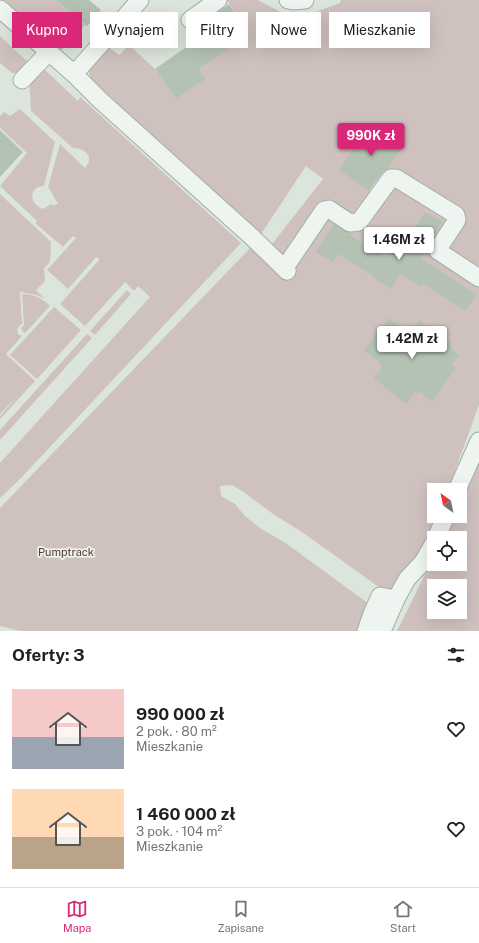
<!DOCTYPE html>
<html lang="pl">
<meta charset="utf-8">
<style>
:root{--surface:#fff;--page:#f6f6f6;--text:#202124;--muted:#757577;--line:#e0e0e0;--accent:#db2777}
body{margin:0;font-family:"Public Sans",sans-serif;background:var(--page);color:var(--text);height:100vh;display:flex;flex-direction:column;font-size:15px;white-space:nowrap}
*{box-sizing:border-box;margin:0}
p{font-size:13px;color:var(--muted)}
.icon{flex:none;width:22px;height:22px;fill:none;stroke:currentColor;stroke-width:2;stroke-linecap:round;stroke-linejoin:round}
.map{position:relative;height:631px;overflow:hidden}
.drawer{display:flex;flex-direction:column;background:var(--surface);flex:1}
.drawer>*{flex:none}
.guide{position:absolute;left:12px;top:12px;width:455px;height:36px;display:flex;gap:8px}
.needle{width:26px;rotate:327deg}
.controls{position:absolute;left:427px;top:483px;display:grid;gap:8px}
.controls a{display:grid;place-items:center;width:40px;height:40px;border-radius:0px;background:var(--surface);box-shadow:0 4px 16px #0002;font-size:20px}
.price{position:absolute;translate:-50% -34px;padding:0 9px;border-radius:4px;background:#fff;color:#222;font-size:13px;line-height:26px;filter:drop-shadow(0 1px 2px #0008)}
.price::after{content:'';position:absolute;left:50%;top:24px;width:12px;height:9px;margin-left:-6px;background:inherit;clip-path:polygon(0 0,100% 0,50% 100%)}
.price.selected{background:var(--accent);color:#fff}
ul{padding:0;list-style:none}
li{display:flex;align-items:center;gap:12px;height:100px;padding:0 12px}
li span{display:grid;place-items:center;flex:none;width:112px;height:80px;border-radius:0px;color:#555}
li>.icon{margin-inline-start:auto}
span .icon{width:48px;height:48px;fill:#fffc;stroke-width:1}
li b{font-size:17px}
h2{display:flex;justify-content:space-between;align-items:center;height:48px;padding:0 12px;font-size:17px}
.pill{padding:0 14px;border-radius:0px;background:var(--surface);box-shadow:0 4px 16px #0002;font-size:14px;line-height:36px}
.pill.selected{background:var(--accent);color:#fff}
.dock{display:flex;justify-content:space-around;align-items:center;height:56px;border-top:1px solid var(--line);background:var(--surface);font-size:11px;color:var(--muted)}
.dock a{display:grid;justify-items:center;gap:2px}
.dock .selected{color:var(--accent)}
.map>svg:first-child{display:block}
.green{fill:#cfc1be;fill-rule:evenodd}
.building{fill:#b4c2b4}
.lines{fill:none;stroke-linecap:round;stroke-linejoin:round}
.minor-casing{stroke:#a2aea2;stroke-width:19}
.minor{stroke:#eef4ef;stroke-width:17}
.labels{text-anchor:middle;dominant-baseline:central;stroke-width:3.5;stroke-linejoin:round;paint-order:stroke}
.park-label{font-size:11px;fill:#553d35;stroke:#ebf3eb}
</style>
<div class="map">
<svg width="479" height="631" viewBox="0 0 479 631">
<rect width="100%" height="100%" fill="#dce5dc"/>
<g class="green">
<path d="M4,0H56L85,25L60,52Z"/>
<path d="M227,0H258L284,14L307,15L340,3L341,0H479V405L448,490H434V516H438L414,562L392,590H383L302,532L273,514L245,493L232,485L220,486L221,496L235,504L245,516L260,528L287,544L369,604L376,631H21L0,626V508L254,244L268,258L276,248L272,244L323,179L306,166L261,234L92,80L89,73L90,68L109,47L119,55L129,45L155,69L176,99L206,79L199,69L250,34ZM373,123L404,145L371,192L340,170Z"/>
<path d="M0,36L29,63L19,73H12L0,63Z"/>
<path d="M36,69L41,73L44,69L78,101L80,97L241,243L20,479L0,498V463L150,297L138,286L134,291L125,282L85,326L60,304L100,259L96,257L68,289L47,270L76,238L73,236L63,247L35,223L37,221L0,186L27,153L0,128V116L4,112L10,116L20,109L55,142L44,186C28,187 29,204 43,209L51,204L54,206L58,203C53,198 53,192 48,187L60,144L85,168C95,157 85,148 73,148L31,111L29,77Z"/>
<path d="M0,194L51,242L50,262L44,268L45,281L36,290L45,299L37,295L20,292L22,324L19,326L17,330L18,334L22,336L6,354L35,381L0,419V416L19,395L0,414Z"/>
<path d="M127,290L131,294L95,335L90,331Z"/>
<path d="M22,294C34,294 42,298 50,306L25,333L23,332L21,328L24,325Z"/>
<path d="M54,307L81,330L37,379L10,355Z"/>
<path d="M87,334L92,338L0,440V430Z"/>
<path d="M479,461V631H397L434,556V564H460V538H443L453,516H460V502ZM434,586H460V612H434Z"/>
</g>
<g class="building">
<path d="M56,0H89L101,10L87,26Z"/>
<path d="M229,4L250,34L199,69L206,79L176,99L155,69L206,33L200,25Z"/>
<path d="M372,123L404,145L388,169L383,172L369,191L339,170Z"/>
<path d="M0,130L23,152L0,177Z"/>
<path d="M425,212L442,222L433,237V238L420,258L476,294L466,311L423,284L422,287L400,274L391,289L374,278L375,277L338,254L333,262L316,252L334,224L344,231L351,233L350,235L387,258L395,246H399L416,235L412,233Z"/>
<path d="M389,318L407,332L409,329L411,331L419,320L452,344L450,346L453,348L452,349L459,355L451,365L456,368L432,401L419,392L417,394L415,392L406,404L374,378L382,368L380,366L382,364L364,350Z"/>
</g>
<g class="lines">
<defs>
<g id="minor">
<path d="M288,0L293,1L305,0"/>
<path d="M0,9L74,74L100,100L253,238L287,271"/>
<path d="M190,20L218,0"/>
<path d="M74,74L140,0"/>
<path d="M22,80L49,52"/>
<path d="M287,271L286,266L324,210L329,209L350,223L359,222L391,178H396L456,215L457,220L438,249V251L479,278"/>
<path d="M457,490L479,441"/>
<path d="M436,538L446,516"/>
<path d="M366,631L372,614L380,596L396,599"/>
<path d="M382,631L396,599L407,579L423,562L434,543"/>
</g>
</defs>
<use href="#minor" class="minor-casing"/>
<use href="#minor" class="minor"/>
</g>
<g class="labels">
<g class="park-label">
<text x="66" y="552">Pumptrack</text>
</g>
</g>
</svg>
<div class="controls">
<a><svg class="needle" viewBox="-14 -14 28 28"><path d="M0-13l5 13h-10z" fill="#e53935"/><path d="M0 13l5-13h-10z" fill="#757577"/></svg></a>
<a><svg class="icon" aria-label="locate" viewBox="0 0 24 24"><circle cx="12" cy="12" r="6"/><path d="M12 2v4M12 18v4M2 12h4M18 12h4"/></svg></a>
<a><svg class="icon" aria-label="layers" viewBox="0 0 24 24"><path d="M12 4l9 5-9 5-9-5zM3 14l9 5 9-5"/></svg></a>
</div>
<b class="price selected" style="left:371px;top:157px">990K zł</b>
<b class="price" style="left:399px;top:261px">1.46M zł</b>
<b class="price" style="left:412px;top:360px">1.42M zł</b>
<div class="guide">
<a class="pill selected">Kupno</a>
<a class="pill">Wynajem</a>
<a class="pill">Filtry</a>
<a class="pill">Nowe</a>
<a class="pill">Mieszkanie</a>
</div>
</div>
<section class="drawer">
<h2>Oferty: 3<svg class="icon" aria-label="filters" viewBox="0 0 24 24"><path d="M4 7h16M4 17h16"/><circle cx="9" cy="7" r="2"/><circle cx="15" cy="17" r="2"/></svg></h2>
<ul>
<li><span style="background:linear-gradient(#f6c9c9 60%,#9aa5b1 0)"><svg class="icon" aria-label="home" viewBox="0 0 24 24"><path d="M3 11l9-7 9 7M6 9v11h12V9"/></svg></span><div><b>990 000 zł</b><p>2 pok. · 80 m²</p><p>Mieszkanie</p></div><svg class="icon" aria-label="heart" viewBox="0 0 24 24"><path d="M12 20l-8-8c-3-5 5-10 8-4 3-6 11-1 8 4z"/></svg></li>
<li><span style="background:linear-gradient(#ffd9b3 60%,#b9a48a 0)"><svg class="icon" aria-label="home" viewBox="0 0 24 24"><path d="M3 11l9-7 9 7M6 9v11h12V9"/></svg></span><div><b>1 460 000 zł</b><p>3 pok. · 104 m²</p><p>Mieszkanie</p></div><svg class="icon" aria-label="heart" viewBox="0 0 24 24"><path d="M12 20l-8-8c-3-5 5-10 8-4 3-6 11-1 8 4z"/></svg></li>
</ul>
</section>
<nav class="dock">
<a class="selected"><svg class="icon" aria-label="map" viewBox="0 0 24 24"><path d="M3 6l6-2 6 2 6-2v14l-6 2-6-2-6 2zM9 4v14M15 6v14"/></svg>Mapa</a>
<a><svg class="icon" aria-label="saved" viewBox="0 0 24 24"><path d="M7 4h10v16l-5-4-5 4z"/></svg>Zapisane</a>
<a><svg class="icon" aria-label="home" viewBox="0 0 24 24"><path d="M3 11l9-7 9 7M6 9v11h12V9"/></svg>Start</a>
</nav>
